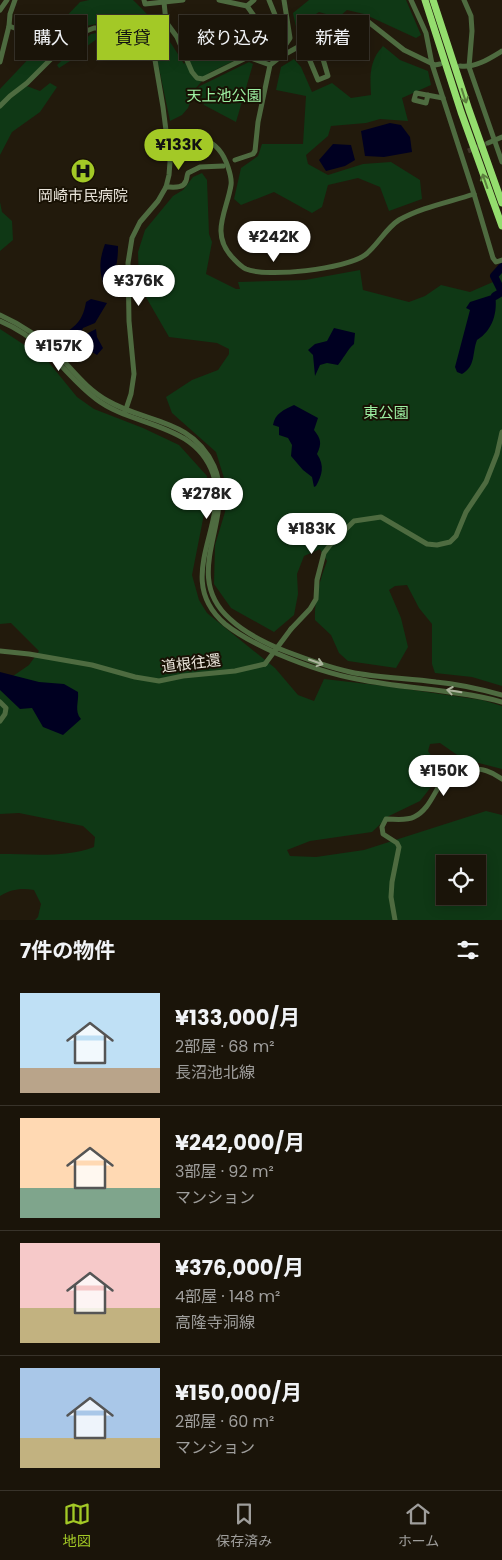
<!DOCTYPE html>
<html lang="ja">
<meta charset="utf-8">
<style>
:root{--surface:#1a1409;--page:#272117;--text:#f1f3f6;--muted:#9f9e9c;--line:#38332a;--accent:#a3c926}
body{margin:0;font-family:Poppins,"Noto Sans JP",sans-serif;background:var(--page);color:var(--text);height:100vh;display:flex;flex-direction:column;font-size:19px;white-space:nowrap}
*{box-sizing:border-box;margin:0}
p{font-size:16px;color:var(--muted)}
.icon{flex:none;width:28px;height:28px;fill:none;stroke:currentColor;stroke-width:2;stroke-linecap:round;stroke-linejoin:round}
.map{position:relative;height:920px;overflow:hidden}
.side{display:flex;flex-direction:column;background:var(--surface);flex:1}
.side>*{flex:none}
.guide{position:absolute;left:15px;top:15px;width:472px;height:45px;display:flex;gap:10px}
.buttons{position:absolute;left:436px;top:855px;display:grid;gap:10px}
.buttons a{display:grid;place-items:center;width:50px;height:50px;border-radius:0px;background:var(--surface);box-shadow:0 2px 12px #0003,0 0 0 1px var(--line);font-size:25px}
.price{position:absolute;translate:-50% -42px;padding:0 11px;border-radius:18px;background:#fff;color:#222;font-size:16px;line-height:32px;filter:drop-shadow(0 1px 2px #0008)}
.price::after{content:'';position:absolute;left:50%;top:30px;width:15px;height:11px;margin-left:-8px;background:inherit;clip-path:polygon(0 0,100% 0,50% 100%)}
.price.active{background:var(--accent);color:#111}
ul{padding:0;list-style:none}
li{display:flex;align-items:center;gap:15px;height:125px;padding:0 20px}
li+li{border-top:1px solid var(--line)}
li span{display:grid;place-items:center;flex:none;width:140px;height:100px;border-radius:0px;color:#555}
li>.icon{margin-inline-start:auto}
span .icon{width:60px;height:60px;fill:#fffc;stroke-width:1}
li b{font-size:21px}
h2{display:flex;justify-content:space-between;align-items:center;height:60px;padding:0 20px;font-size:21px}
.tag{padding:0 18px;border-radius:0px;background:var(--surface);box-shadow:0 2px 12px #0003,0 0 0 1px var(--line);font-size:18px;line-height:45px}
.tag.active{background:var(--accent);color:#111}
.menu{display:flex;justify-content:space-around;align-items:center;height:70px;border-top:1px solid var(--line);background:var(--surface);font-size:14px;color:var(--muted)}
.menu a{display:grid;justify-items:center;gap:2px}
.menu .active{color:var(--accent)}
.map>svg:first-child{display:block}
.green{fill:#0f3815;fill-rule:evenodd}
.water{fill:#000021}
.lines{fill:none;stroke-linecap:round;stroke-linejoin:round}
.river{stroke:#000021;stroke-width:8}
.minor-tunnel{stroke:#40382b;stroke-width:5;stroke-dasharray:5 2.5;stroke-linecap:butt}
.minor{stroke:#4e6b40;stroke-width:5}
.highway{stroke:#94dd6e;stroke-width:7}
.minor-bridge{stroke:#4e6b40;stroke-width:5}
.oneway{stroke:#5c813e}
.oneway2{stroke:#acb49d}
.labels{text-anchor:middle;dominant-baseline:central;stroke-width:4;stroke-linejoin:round;paint-order:stroke}
.park-label{font-size:15px;fill:#9df0a2;stroke:#181104}
.poi-label{font-size:15px;fill:#eae5db;stroke:#181104}
.street-label{font-size:15px;fill:#eae5db;stroke:#181104}
</style>
<div class="map">
<svg width="502" height="920" viewBox="0 0 502 920">
<rect width="100%" height="100%" fill="#221a0c"/>
<g class="green">
<path d="M89,0H133C155,21 169,38 184,64L207,37L241,15L260,41L265,52L261,57L248,54L209,73L196,88L188,108L182,115L170,121L155,49L141,27L113,21L80,27L53,53L40,44L80,2Z"/>
<path d="M309,0H406L421,35L416,38L364,14L347,10L340,16H333L319,12L296,27L293,13Z"/>
<path d="M103,32L101,36L69,59L70,61L59,68L57,65L91,34Z"/>
<path d="M383,46L400,60L428,71L431,85L402,98L408,121L380,119L366,123L331,126L328,136L306,155L308,164L328,175L363,164L391,162L420,180L422,199L389,211L380,187L358,178L328,185L322,207L312,213L274,192L241,205L234,199L241,168L258,156L262,144H303L306,96L276,90L281,67L294,59L301,67L312,92L332,83L351,98L371,95C370,76 369,61 383,46Z"/>
<path d="M35,52L48,59L24,85L40,91L50,83L57,87L40,112L12,132L0,155V89Z"/>
<path d="M249,62L253,64L236,122L204,105L198,88L200,86Z"/>
<path d="M202,173L207,180L209,234L212,242L206,274L236,289H240L238,282L305,280L360,270L363,290L409,302L425,296L441,285L470,292L493,282L502,267V686L472,677L435,673L432,664V624L419,608L407,585L395,586L389,590L401,618L408,647L396,668L348,661L339,653L331,635L315,620C314,600 320,580 327,561L320,549L304,556L297,574L298,594L294,615L274,632L231,608L214,584L215,545L225,512L228,491L216,452L172,413L166,397L192,380L218,370L229,354V349L217,343L169,337L139,285L138,252L145,230L173,196L183,190L193,177Z"/>
<path d="M0,202L2,212L12,221L13,240L0,251Z"/>
<path d="M0,329L46,359L77,397L94,409L143,428L179,445L207,476L206,504L192,575L199,600L207,613L275,668L298,695L314,701L324,679L385,686L482,700L502,706V769L463,759L440,743L430,744L428,751L439,767L438,778L420,801L389,816L372,832L310,841L287,850L290,856L316,857L364,850L486,811L502,815V920H35L38,917L41,904L34,890C21,888 12,889 0,896V854C31,854 65,858 94,847L95,837L83,826L19,813L0,814V685L29,665L39,651L11,623L0,624ZM445,864H478V896H445Z"/>
</g>
<g class="water">
<path d="M390,123L401,125L410,137L412,152L384,157L365,156L361,131Z"/>
<path d="M333,144L351,145L355,160L345,166L326,171L319,160Z"/>
<path d="M105,244L118,246C118,262 116,275 104,286C99,271 99,260 105,244Z"/>
<path d="M495,294C498,312 493,330 477,340C472,353 476,366 462,374L457,372L455,367L470,310L466,308L470,302Z"/>
<path d="M91,299L107,303L95,323L83,328L79,338H69L62,344L56,341C72,326 82,326 86,302Z"/>
<path d="M334,328L355,333L354,344C347,350 344,358 338,365L327,363L320,365L315,376L313,355L308,350L315,344L327,341Z"/>
<path d="M96,329L97,337L103,348L97,355L87,349L84,340L86,334Z"/>
<path d="M294,405L318,418L314,430C321,439 322,443 317,454C325,466 322,475 316,486L314,487L312,477L303,470L291,456L292,445L288,438L279,435V427L273,425C275,413 284,410 294,405Z"/>
<path d="M0,672L39,682L64,684L78,692C79,702 74,711 81,719L63,735L43,727L32,708L20,709L0,690Z"/>
</g>
<g class="lines">
<path class="river" d="M495,296L502,292L494,276L502,267"/>
<path class="minor-tunnel" d="M468,151L488,143"/>
<g class="minor">
<path d="M144,0L145,4L183,0"/>
<path d="M219,0L247,6"/>
<path d="M254,0L247,6L269,37H271L282,32L269,0"/>
<path d="M411,0L426,33L432,64L474,194L493,258L496,262L502,260"/>
<path d="M464,0L471,16L472,31L469,67L502,162"/>
<path d="M164,2L166,22L177,37L192,72L197,78L203,79L248,57L270,65"/>
<path d="M0,10L7,0"/>
<path d="M9,26L31,34L21,58"/>
<path d="M303,44L318,80L328,76L323,59L330,35"/>
<path d="M284,47L290,38L284,0"/>
<path d="M0,62L9,26L10,14L15,0"/>
<path d="M460,66C475,68 489,59 502,51"/>
<path d="M428,95L426,103L414,100L416,93L443,98"/>
<path d="M0,106L10,96L27,83L68,42L76,35L94,28H116L133,34L145,44L155,60L163,107L170,162L169,175L166,187L158,201L140,222L132,238L128,263L129,321L134,374L131,394L125,412"/>
<path d="M166,137C195,134 218,136 228,167C230,173 232,179 231,185C227,211 210,233 232,257C236,261 240,266 246,269C267,278 346,269 365,255C377,246 386,228 399,220C422,207 450,202 474,194"/>
<path d="M488,143L502,137"/>
<path d="M235,160L253,154L255,151L258,122L270,65L280,57L316,37L330,35L354,20H366L404,50L435,65L440,64"/>
<path d="M166,187C173,187 183,189 186,181C187,178 187,175 188,173L200,167L223,166"/>
<path d="M0,315C20,324 40,337 56,353C73,370 86,389 108,401C145,423 192,418 214,466C237,518 179,574 230,619C246,634 265,643 285,651C306,659 328,667 350,672C378,678 407,678 436,682C458,684 480,689 502,695"/>
<path d="M0,321C17,328 33,339 47,352C64,367 77,385 96,399C132,427 195,422 213,474C230,525 172,578 225,624C241,637 260,646 278,654C304,665 329,674 357,679C405,689 454,689 502,702"/>
<path d="M291,629L310,609L316,599L317,580L324,553L330,545L354,521L381,517L427,544L437,545L450,542L456,536L466,512L486,482L497,454L502,432"/>
<path d="M0,651L29,654L92,665L135,677L159,681L183,676L235,671L265,664"/>
<path d="M0,702L6,708L5,714L0,721"/>
<path d="M395,920L391,897L392,882L399,847L397,843L383,834L382,827L386,819C395,819 406,821 414,817C438,806 436,766 469,768C483,769 491,771 502,779"/>
</g>
<g class="highway">
<path d="M425,0L461,112L502,226"/>
<path d="M433,0L469,110L502,203"/>
</g>
<path class="minor-bridge" d="M265,664L291,629"/>
</g>
<defs><path id="oneway-shaft" d="M-6 0H5M1.5-3L5.5 0L1.5 3" fill="none" stroke-width="1.6" stroke-linecap="round" stroke-linejoin="round" transform="scale(1.25)"/></defs>
<g class="oneway">
<use href="#oneway-shaft" transform="translate(464 96) rotate(72)"/>
<use href="#oneway-shaft" transform="translate(485 181) rotate(-109)"/>
</g>
<g class="oneway2">
<use href="#oneway-shaft" transform="translate(316 662) rotate(19)"/>
<use href="#oneway-shaft" transform="translate(454 691) rotate(-171)"/>
</g>
<defs>
<symbol id="hospital-disc" viewBox="-11 -11 22 22"><circle r="9.5" fill="#a3c926" stroke="#181104"/><path d="M-5-5h3v3.5h4V-5h3V5h-3V1.5h-4V5h-3Z" fill="#111"/></symbol>
</defs>
<g fill-rule="evenodd">
<use href="#hospital-disc" x="69" y="157" width="28" height="28"/>
</g>
<g class="labels">
<g class="park-label">
<text x="224" y="95">天上池公園</text>
<text x="386" y="412">東公園</text>
</g>
<g class="poi-label">
<text x="83" y="195">岡崎市民病院</text>
</g>
<g class="street-label">
<text transform="translate(191 663) rotate(-7)">道根往還</text>
</g>
</g>
</svg>
<div class="buttons">
<a><svg class="icon" aria-label="locate" viewBox="0 0 24 24"><circle cx="12" cy="12" r="6"/><path d="M12 2v4M12 18v4M2 12h4M18 12h4"/></svg></a>
</div>
<b class="price active" style="left:179px;top:171px">¥133K</b>
<b class="price" style="left:274px;top:263px">¥242K</b>
<b class="price" style="left:139px;top:307px">¥376K</b>
<b class="price" style="left:59px;top:372px">¥157K</b>
<b class="price" style="left:207px;top:520px">¥278K</b>
<b class="price" style="left:312px;top:555px">¥183K</b>
<b class="price" style="left:444px;top:797px">¥150K</b>
<div class="guide">
<a class="tag">購入</a>
<a class="tag active">賃貸</a>
<a class="tag">絞り込み</a>
<a class="tag">新着</a>
</div>
</div>
<section class="side">
<h2>7件の物件<svg class="icon" aria-label="filters" viewBox="0 0 24 24"><path d="M4 7h16M4 17h16"/><circle cx="9" cy="7" r="2"/><circle cx="15" cy="17" r="2"/></svg></h2>
<ul>
<li><span style="background:linear-gradient(#bfe0f5 75%,#b9a48a 0)"><svg class="icon" aria-label="home" viewBox="0 0 24 24"><path d="M3 11l9-7 9 7M6 9v11h12V9"/></svg></span><div><b>¥133,000/月</b><p>2部屋 · 68 m²</p><p>長沼池北線</p></div></li>
<li><span style="background:linear-gradient(#ffd9b3 70%,#7fa58c 0)"><svg class="icon" aria-label="home" viewBox="0 0 24 24"><path d="M3 11l9-7 9 7M6 9v11h12V9"/></svg></span><div><b>¥242,000/月</b><p>3部屋 · 92 m²</p><p>マンション</p></div></li>
<li><span style="background:linear-gradient(#f6c9c9 65%,#c2b280 0)"><svg class="icon" aria-label="home" viewBox="0 0 24 24"><path d="M3 11l9-7 9 7M6 9v11h12V9"/></svg></span><div><b>¥376,000/月</b><p>4部屋 · 148 m²</p><p>高隆寺洞線</p></div></li>
<li><span style="background:linear-gradient(#a9c7e8 70%,#c2b280 0)"><svg class="icon" aria-label="home" viewBox="0 0 24 24"><path d="M3 11l9-7 9 7M6 9v11h12V9"/></svg></span><div><b>¥150,000/月</b><p>2部屋 · 60 m²</p><p>マンション</p></div></li>
</ul>
</section>
<nav class="menu">
<a class="active"><svg class="icon" aria-label="map" viewBox="0 0 24 24"><path d="M3 6l6-2 6 2 6-2v14l-6 2-6-2-6 2zM9 4v14M15 6v14"/></svg>地図</a>
<a><svg class="icon" aria-label="saved" viewBox="0 0 24 24"><path d="M7 4h10v16l-5-4-5 4z"/></svg>保存済み</a>
<a><svg class="icon" aria-label="home" viewBox="0 0 24 24"><path d="M3 11l9-7 9 7M6 9v11h12V9"/></svg>ホーム</a>
</nav>
